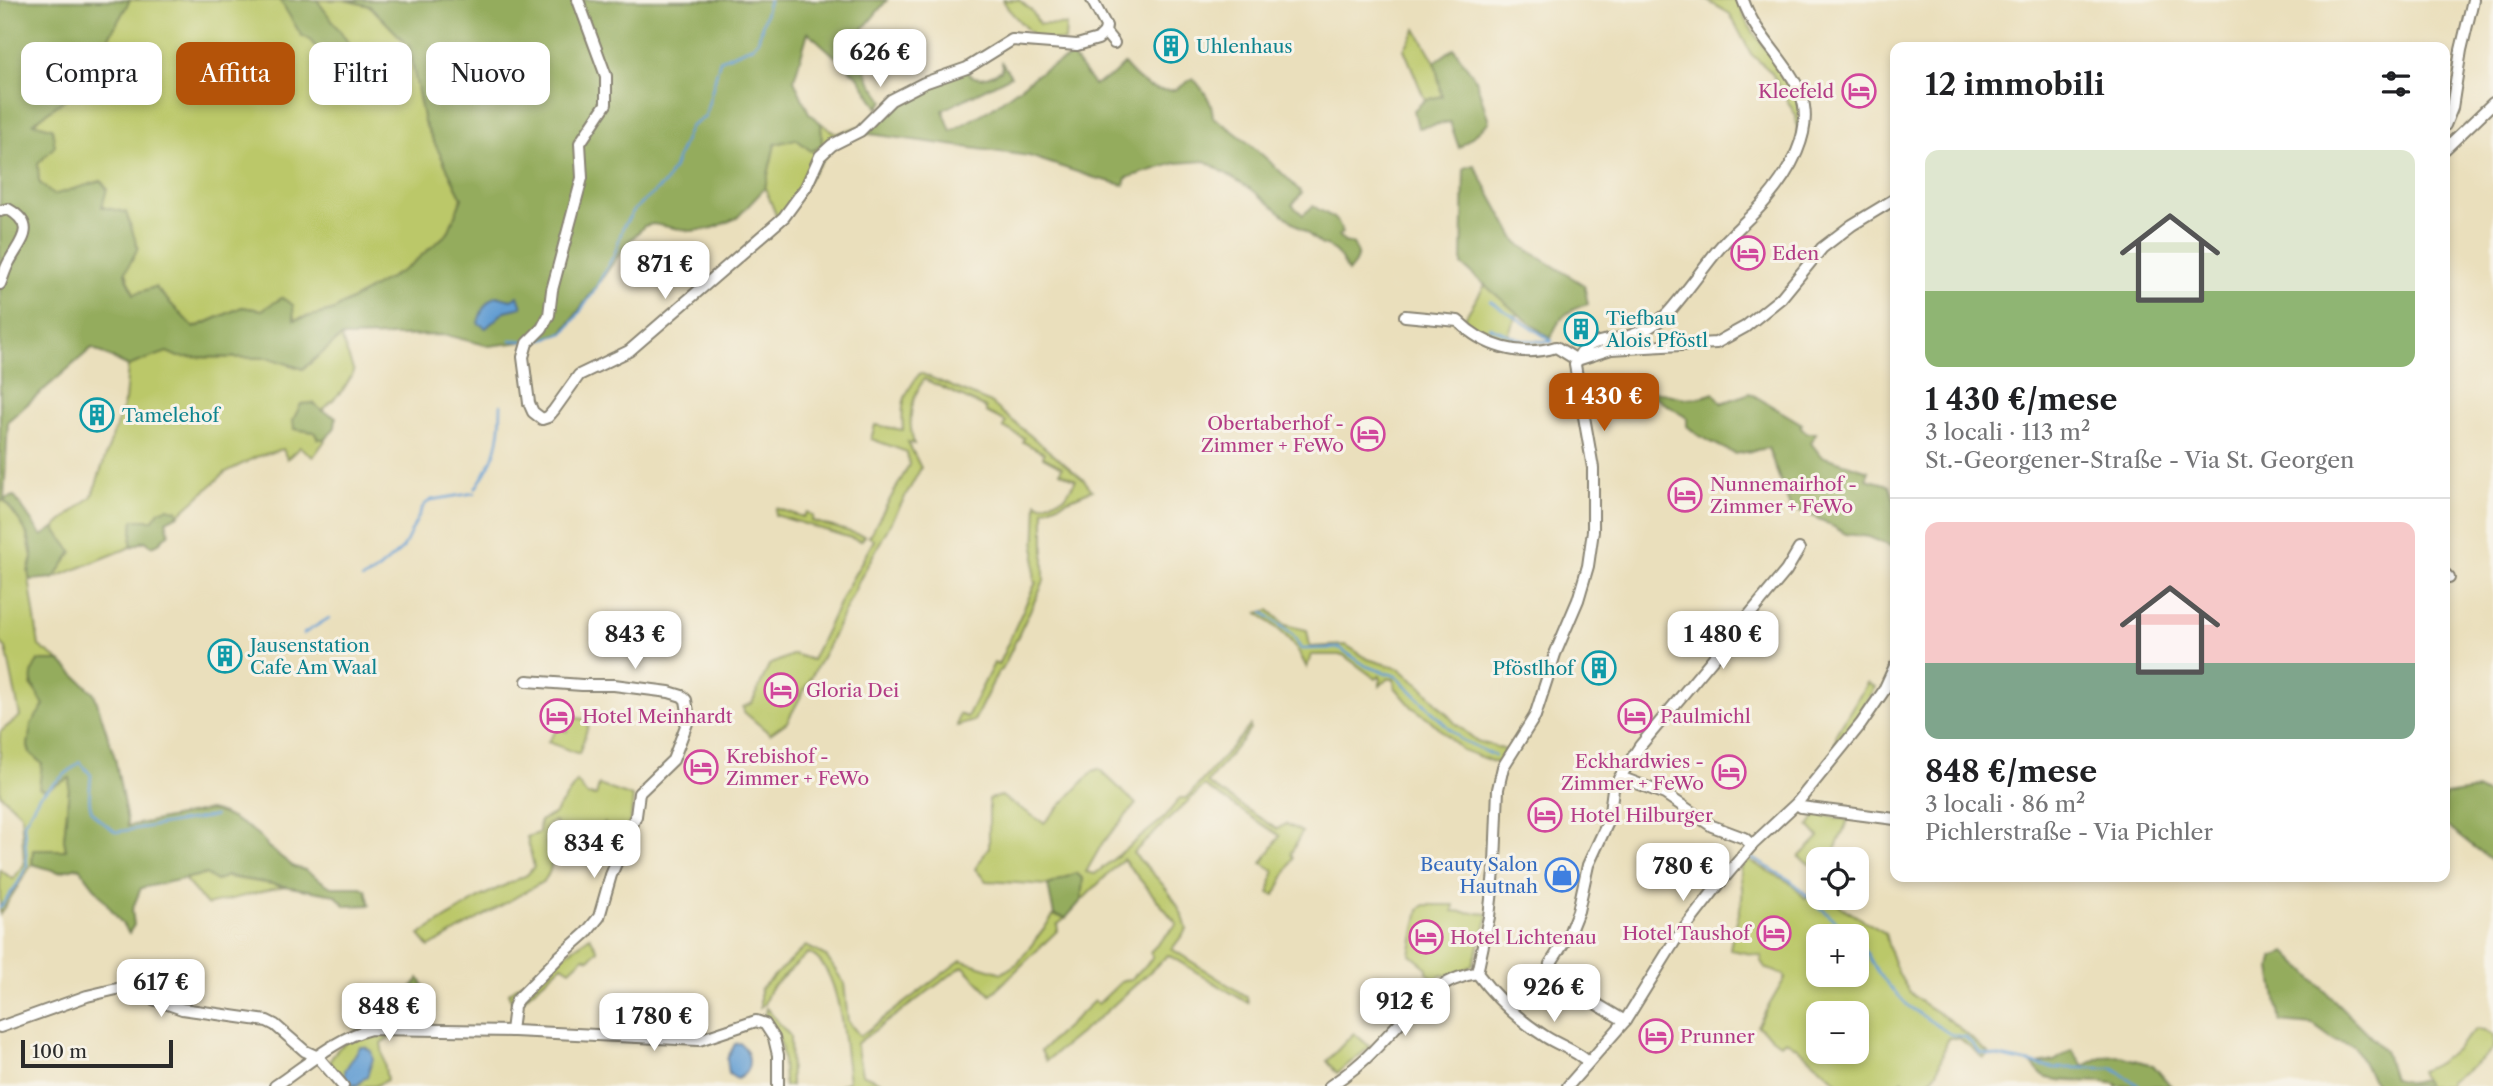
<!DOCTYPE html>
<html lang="it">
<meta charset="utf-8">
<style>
:root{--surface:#fff;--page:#f6f6f6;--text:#202124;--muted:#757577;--line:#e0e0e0;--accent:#b45309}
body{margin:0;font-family:"Libre Caslon Text",serif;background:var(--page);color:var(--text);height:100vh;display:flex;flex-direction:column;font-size:26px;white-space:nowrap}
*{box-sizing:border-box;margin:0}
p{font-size:23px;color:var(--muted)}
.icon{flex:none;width:38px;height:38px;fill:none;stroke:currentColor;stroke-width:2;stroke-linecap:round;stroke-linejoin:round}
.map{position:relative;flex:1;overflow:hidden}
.drawer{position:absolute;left:1890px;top:42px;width:560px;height:840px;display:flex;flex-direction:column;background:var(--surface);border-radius:14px;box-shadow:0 4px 10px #0003}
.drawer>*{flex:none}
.guide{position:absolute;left:21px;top:42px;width:665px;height:63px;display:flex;gap:14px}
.controls{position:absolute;left:1806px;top:847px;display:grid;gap:14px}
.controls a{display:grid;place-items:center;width:63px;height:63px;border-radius:14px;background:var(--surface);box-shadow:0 4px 10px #0003;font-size:35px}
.scale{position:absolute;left:21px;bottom:18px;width:152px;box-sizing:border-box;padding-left:7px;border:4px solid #2b2b2b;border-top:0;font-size:19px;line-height:24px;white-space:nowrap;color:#2b2b2b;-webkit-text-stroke:5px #f7f3e8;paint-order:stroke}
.price{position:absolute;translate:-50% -60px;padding:0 16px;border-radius:14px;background:#fff;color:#222;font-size:23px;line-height:46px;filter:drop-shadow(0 2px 4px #0008)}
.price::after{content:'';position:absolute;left:50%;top:42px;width:21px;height:16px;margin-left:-10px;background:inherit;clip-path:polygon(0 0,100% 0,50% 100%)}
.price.selected{background:var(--accent);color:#fff}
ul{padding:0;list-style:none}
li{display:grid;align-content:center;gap:14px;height:371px;padding:0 35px}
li+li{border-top:2px solid var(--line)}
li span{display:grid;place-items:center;height:217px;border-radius:14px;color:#555}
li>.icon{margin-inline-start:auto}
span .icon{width:126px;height:126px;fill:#fffc;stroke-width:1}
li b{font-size:30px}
h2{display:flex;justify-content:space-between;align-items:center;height:84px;padding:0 35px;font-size:30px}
.pill{padding:0 24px;border-radius:14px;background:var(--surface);box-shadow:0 4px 10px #0003;font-size:24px;line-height:63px}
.pill.selected{background:var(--accent);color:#fff}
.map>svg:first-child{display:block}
.green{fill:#bbc869;stroke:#737a4a;stroke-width:2;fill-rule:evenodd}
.forest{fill:#94ac5d;stroke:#606c44;stroke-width:2}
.water{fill:#639ed3;stroke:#47647f;stroke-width:2}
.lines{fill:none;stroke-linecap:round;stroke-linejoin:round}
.stream{stroke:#639ed3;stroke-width:2.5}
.minor-casing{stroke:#8a8574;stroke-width:14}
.minor{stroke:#fff;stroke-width:10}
.labels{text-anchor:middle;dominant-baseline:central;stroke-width:6;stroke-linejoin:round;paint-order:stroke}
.culture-label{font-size:19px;fill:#0d838f;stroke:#f7f3e8;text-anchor:start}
.hotel-label{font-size:19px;fill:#b23c85;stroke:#f7f3e8;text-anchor:start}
.shop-label{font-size:19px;fill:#366cbe;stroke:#f7f3e8;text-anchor:end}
</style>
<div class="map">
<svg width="2493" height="1086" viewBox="0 0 2493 1086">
<rect width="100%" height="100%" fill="#f7f3e8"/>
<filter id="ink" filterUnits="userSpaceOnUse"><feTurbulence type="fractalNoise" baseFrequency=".0143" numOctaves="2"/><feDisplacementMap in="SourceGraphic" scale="14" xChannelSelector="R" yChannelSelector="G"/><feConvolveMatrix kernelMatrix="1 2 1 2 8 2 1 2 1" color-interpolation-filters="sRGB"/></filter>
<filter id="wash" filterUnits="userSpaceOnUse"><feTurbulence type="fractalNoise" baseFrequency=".00686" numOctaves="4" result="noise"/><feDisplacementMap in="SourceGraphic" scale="28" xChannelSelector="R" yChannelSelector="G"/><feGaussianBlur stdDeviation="1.57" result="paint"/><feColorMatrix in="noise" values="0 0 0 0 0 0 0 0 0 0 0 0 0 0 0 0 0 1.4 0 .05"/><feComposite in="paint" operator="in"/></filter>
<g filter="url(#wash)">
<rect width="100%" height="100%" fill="#eadfbc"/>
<g class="green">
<path d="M130,0H345L370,6L409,46L424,122L462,198L448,233L407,268L332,311L293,320L282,298L262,310L242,307L193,328L155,287L134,294L102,207L53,195L39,182L32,124L80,88Z"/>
<path d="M1003,0H1019L1032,11L1039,24L1066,25L1065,41L1037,40L1009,10Z"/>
<path d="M1706,0H1738L1746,21L1797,96L1801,117L1798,136L1796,116L1771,72L1751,54L1730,14Z"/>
<path d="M1416,29L1435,62L1442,96L1425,100L1404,49Z"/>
<path d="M821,123L836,134L857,127L860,131L832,147L778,220L765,188L775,144L796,139L822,146Z"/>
<path d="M1485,285L1517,313L1508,335L1513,338L1512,346L1476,332L1464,319Z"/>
<path d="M341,337L354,372L343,390L322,411L313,403L294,429L314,432L318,439H326L313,457L300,447L287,459L283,449L256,457L226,472L178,515L177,510L153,520H133L131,547L54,578L72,552L54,528L92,496L125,400L128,366L167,351L178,357L270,358L303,369Z"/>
<path d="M920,373L991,403L1084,480L1092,490L1044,510V581L1002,670L998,672L974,721L957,726L959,714L967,717L994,663L998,665L1036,582L1034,581L1037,502L1042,505L1065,497L1076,480L1060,472L1062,467L1043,457L1044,453L1023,442L1024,438L1003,427L1006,422L986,412V408L924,379C911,398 907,422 914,444L908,442L921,468L860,579L827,648L787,722L770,734L744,712L743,707L752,703L769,665L794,654L812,660L844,593L874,540L869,537L909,465L907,452L871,439L875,425L903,430C901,403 903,395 920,373Z"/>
<path d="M4,500L25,528L32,557L28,571L39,646L60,661H38L31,685L45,705L32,724L28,746L30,753L43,764L45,790L70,777L64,839L66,850H33L32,864L0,914V870L13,879L24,864L21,814L0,794V732L20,716L6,648L0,642V502Z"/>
<path d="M776,508L803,517L807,512L813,516L812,521L865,536L861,541L775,515Z"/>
<path d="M1269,610L1285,625L1307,630L1310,647L1346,645L1368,659L1400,669L1424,689L1456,724L1477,741L1506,750L1499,764L1462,750L1428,718L1412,707L1395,687L1394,679H1387L1380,686V676L1376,679L1343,655H1311L1307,668C1292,637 1284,634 1258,613Z"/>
<path d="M1867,683L1875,687L1857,717L1835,745L1837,732Z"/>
<path d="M570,717L590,720L579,754L548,742L557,729L567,731Z"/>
<path d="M1250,726V730L1207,783L1277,829L1286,824L1302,832L1291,853L1293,859L1275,895L1269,893L1274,871L1262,863L1280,836L1204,786L1133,853C1155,876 1179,897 1187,929L1172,949L1247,997L1248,1003L1168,955L1106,1012L1046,1061L1041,1051L1094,1001L1098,1004L1123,980L1131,979L1153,958L1150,952L1177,924L1123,859L1081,901L1083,879L1076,873L1048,885L986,881L975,869L989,847V799L1001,796L1044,823L1093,771L1099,769L1136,804L1103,842L1086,872L1095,874L1164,818L1180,798H1187Z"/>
<path d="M577,782L587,795L596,796L599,785L633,797L631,819L621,841L604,823L576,847L554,821L546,827C542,850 561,859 544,881L429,947L419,935L482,896L527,875L534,867L527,837L539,833L540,821L554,814Z"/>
<path d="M1817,814L1848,820L1831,859H1818V869L1799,857L1819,837L1809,826Z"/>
<path d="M1748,860L1789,882L1806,899L1818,881V898H1834L1841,907L1885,933C1890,954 1899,982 1915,997C1927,1008 1943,1014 1956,1025C1968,1034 1976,1045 1989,1053L1984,1058L1959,1038H1948L1937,1072L1925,1086H1908L1903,1080L1897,1086H1841L1807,1055L1785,1040L1781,1044L1757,1026L1785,978L1783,974L1766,969L1761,961L1762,956L1730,950C1732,932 1740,916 1742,898C1743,889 1741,879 1740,869ZM1818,936H1857V975H1818ZM1818,1013H1857V1052H1818Z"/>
<path d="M206,874L285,886L207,905L184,879Z"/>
<path d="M1425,905H1454L1453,911L1489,914L1473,964L1465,970L1445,976L1442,975L1435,979L1427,973V968L1410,954L1419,909Z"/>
<path d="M1054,915L1066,918L1057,925L1058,930L991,995L963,966L856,1044L862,1074L890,1086H877L869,1082L862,1086H839L849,1081C844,1050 842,965 808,953L770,989L764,1004L760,1007V989L806,946L826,956L844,983L848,1021L860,1036L961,960L1002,973L1018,963Z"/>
<path d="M590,937L598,950L589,959L584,957L570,970L562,965L521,1001L512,1002L508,993Z"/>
<path d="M766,1008L790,1036L791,1086H784C783,1062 785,1032 764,1018Z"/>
<path d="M2476,1029L2484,1030L2493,1035V1049L2481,1060L2449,1082L2450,1086H2426L2420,1071C2443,1064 2459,1045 2476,1029Z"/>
<path d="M396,1033L381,1043L387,1080L375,1086H345L330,1062C340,1035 370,1034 396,1033Z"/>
<path d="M1354,1033L1370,1047L1337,1073L1327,1061Z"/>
</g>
<g class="forest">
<path d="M0,0H130L80,88L33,123L52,128L55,146L38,164L39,182L53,195L101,181L107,189L102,207L126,212L138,248L125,273L134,294L155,287L194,328L242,307L262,310L282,298L293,305L294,320L332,311L407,268L448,233L462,198L424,122L409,46L370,6L345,0H887L854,40L869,79L884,101L878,108L859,78L808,32L794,80L809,113L821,123L822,146L811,151L796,139L775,144L765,188L737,218L711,229L690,231L653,224L644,226L627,244L563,332L544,339L489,346L446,335L341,337L303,369L270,358L178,357L167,352L128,366L92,348L8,421L4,499L14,496L42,536L54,528L72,552L54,578L31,580C27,570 31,568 32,558C34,536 16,516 4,500L0,502Z"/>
<path d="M280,0H317L350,45L331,65L309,39L301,35Z"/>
<path d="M1454,48L1476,80L1489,122L1459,148L1450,122L1418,128L1414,110L1425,100L1442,96L1435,62Z"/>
<path d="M1072,56L1094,85L1112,76L1124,64C1137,80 1151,93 1173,90C1179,89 1187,82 1193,78C1204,91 1212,100 1213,117C1247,139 1274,164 1302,193L1292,205L1303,215L1313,206C1325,214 1340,217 1342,233L1339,235L1344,242L1353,244L1358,253L1355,263L1348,272C1342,260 1336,247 1322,245L1251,189L1205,161L1176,163L1126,178L1124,185L1095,178L1029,156L863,133L890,105L967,68L969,75C981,81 991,76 1002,70V63L1011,76L943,110L951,131L992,108L1043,70Z"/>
<path d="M1474,165L1517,243L1584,285L1588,304C1568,309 1557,319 1551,339L1517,313L1462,265L1464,168Z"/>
<path d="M1646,391C1676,391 1680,406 1714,393L1722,403L1750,393L1802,424L1800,426L1807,433H1816L1811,443L1821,456L1869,471L1866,479L1890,485L1895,503V548L1869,537L1846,534L1823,521L1790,507L1768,448L1735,454L1699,436L1687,426V418Z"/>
<path d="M313,403L322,411L336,417L335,427L326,439H318L314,432L294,429L293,420L301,404Z"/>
<path d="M167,508L177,510L178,515L166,521L169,533L159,543L152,546L145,541L131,547L133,520H153L159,511Z"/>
<path d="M38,661H60L94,693L115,758L128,826L209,810C224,812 261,832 267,846L294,867L305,870L331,887H361L366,890L370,905L346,906L335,895L226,876L216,881L206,874L141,888L132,910L134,925L129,933L79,867L59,872L32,864L33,850H66L64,839L70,778L45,790L39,788L42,764L30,753L28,746L31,724L44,705C34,688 25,680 38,661Z"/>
<path d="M2478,790L2493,797V861L2445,825V795Z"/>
<path d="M1076,873L1083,879L1081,901L1066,918L1054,915L1048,885Z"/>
<path d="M2286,952L2384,1050L2393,1079L2410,1083L2424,1080L2426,1086H2378L2367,1071L2354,1046L2334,1040L2313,1025L2280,1022L2271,969L2273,957Z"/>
<path d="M419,978L433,1001L423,1026L356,1029L351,1001L410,990Z"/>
<path d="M2072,1050L2084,1066L2101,1057L2121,1056L2153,1065L2171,1086H2116V1084C2097,1079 2061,1084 2045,1077C2041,1075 2036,1068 2033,1065L2054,1061Z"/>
</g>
<g class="water">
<path d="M496,296L511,300L518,296L522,307L505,311L486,328L478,323C481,311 485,302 496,296Z"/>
<path d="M740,1043C752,1053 753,1072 737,1079L729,1074L727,1059L735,1044Z"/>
<path d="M360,1047H365L371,1051L373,1059L367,1076L357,1085L351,1084L345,1078V1070Z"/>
</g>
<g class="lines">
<g class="stream">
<path d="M1490,301L1552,341"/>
<path d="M1489,327L1522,340L1551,342"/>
<path d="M511,340L525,341"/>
<path d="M536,341L564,333L575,319L593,293L615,253L623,227L634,210L665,183L673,169L690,127L705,117L720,60L753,46L758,41L769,0"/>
<path d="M475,489C496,457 501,444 501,405"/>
<path d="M362,579L374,573L403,548L424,505L431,500L474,493"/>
<path d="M1263,612L1293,635L1301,649L1340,648L1366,666L1396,676L1460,739L1495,756"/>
<path d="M303,634L329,618"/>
<path d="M1752,858L1790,880L1852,936"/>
<path d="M0,908L18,883L27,865L24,823L39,796L80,762L91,775C88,811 86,811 116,832L215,816"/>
<path d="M1857,942L1868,955L1878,973L1908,1006L1950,1034L1965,1037L1981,1053L2055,1068H2112L2140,1086"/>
</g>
</g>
</g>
<g filter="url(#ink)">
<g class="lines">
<defs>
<g id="minor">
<path d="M578,0L606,76V104L580,143L582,178L552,290L549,315L542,328L527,343L523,357L529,403L533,412L542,419L548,417L554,410L579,375L629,351L784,217L806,187L820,156L832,145L860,131L891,100L924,83L967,68L1012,40L1077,45L1098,39L1105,32"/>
<path d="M1092,0L1106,26L1105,32L1114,43"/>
<path d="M2445,125L2452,108L2461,50L2473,0"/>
<path d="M2445,149L2493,103"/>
<path d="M0,211L8,209C38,226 21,240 9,262C5,269 3,277 0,284"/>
<path d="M1405,316L1458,321C1483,346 1520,358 1556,347L1577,360L1611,349L1716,343L1745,327L1781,298L1822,248L1852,225L1895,199"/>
<path d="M2445,574L2449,578"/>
<path d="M1620,777L1640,746L1786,571L1799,549"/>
<path d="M1797,803L1801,807L1895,819"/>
<path d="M1477,973L1489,917L1495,863L1498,789L1503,767L1535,716L1555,654L1578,600L1588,566L1593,531V468L1575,365C1584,336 1607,343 1629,336C1644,332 1656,324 1667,314C1685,294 1700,272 1717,251C1731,233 1750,219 1765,201C1788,174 1815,132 1801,95C1788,61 1756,38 1743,0"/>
<path d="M1477,973C1495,997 1520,1021 1546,1037C1560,1046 1576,1050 1588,1062"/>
<path d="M1625,1021L1583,996L1550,964L1568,936L1578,911L1588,865L1609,820L1613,789L1620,777L1665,794L1712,826L1744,838L1752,845"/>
<path d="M0,1027L87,996L121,988L182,1009L267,1021L275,1025L305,1051L318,1057L343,1086"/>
<path d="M511,1031L514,1007L517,1000L560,956L586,933L599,917L611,875L636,816L639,793L673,760L689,718L686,700L682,696L669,692L614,685H582L527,681"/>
<path d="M275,1086C304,1067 337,1037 371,1029L514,1031L699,1040L756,1021L765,1024L774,1038L778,1055V1086"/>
<path d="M1330,1086C1345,1076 1361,1064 1373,1051C1403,1021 1432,979 1477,973"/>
<path d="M1568,1086L1625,1021L1674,942L1719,884L1752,845L1797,803L1861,724L1883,692L1895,666"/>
</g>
</defs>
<use href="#minor" class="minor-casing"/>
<use href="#minor" class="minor"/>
</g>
</g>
<defs>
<symbol id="building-ring" viewBox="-11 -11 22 22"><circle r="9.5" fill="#f7f3e8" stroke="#0f9aa8" stroke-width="1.5"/><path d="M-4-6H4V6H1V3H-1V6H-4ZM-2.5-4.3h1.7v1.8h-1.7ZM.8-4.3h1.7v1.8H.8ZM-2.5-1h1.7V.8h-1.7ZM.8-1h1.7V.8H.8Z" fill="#0f9aa8"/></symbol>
<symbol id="hotel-ring" viewBox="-11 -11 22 22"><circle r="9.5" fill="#f7f3e8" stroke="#d1479c" stroke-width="1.5"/><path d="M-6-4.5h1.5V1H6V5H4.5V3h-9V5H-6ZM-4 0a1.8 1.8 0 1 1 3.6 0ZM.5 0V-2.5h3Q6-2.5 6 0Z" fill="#d1479c"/></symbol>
<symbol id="shop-ring" viewBox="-11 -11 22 22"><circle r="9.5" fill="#f7f3e8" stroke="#3f7fe0" stroke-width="1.5"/><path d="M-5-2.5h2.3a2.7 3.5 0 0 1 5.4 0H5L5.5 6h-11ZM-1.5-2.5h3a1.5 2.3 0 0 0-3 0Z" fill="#3f7fe0"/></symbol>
</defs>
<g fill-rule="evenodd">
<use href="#building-ring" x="1152" y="27" width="38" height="38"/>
<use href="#hotel-ring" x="1840" y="72" width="38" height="38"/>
<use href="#hotel-ring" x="1729" y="234" width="38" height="38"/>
<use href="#building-ring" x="1562" y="310" width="38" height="38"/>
<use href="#building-ring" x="78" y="396" width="38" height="38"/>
<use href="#hotel-ring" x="1349" y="415" width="38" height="38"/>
<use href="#hotel-ring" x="1666" y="476" width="38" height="38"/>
<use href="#building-ring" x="206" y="637" width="38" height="38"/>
<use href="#building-ring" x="1580" y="649" width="38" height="38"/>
<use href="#hotel-ring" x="762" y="671" width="38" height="38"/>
<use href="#hotel-ring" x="538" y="697" width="38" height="38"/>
<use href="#hotel-ring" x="1616" y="697" width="38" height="38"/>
<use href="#hotel-ring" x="682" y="748" width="38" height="38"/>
<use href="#hotel-ring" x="1710" y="753" width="38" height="38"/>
<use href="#hotel-ring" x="1526" y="796" width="38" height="38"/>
<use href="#shop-ring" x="1543" y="856" width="38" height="38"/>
<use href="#hotel-ring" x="1755" y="914" width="38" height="38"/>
<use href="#hotel-ring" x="1407" y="918" width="38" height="38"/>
<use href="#hotel-ring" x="1637" y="1017" width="38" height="38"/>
</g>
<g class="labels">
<g class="culture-label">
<text x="1196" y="46">Uhlenhaus</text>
<text x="1606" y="318">Tiefbau<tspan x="1606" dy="22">Alois Pföstl</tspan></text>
<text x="122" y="415">Tamelehof</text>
<text x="250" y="645">Jausenstation<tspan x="250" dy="22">Cafe Am Waal</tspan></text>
<text x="1574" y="668" text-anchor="end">Pföstlhof</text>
</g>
<g class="hotel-label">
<text x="1834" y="91" text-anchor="end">Kleefeld</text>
<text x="1772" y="253">Eden</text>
<text x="1344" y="423" text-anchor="end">Obertaberhof -<tspan x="1344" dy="22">Zimmer + FeWo</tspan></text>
<text x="1710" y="484">Nunnemairhof -<tspan x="1710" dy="22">Zimmer + FeWo</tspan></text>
<text x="806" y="690">Gloria Dei</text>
<text x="582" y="716">Hotel Meinhardt</text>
<text x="1660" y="716">Paulmichl</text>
<text x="726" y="756">Krebishof -<tspan x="726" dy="22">Zimmer + FeWo</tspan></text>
<text x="1704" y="761" text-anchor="end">Eckhardwies -<tspan x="1704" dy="22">Zimmer + FeWo</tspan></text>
<text x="1570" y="815">Hotel Hilburger</text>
<text x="1750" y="933" text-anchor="end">Hotel Taushof</text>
<text x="1450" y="937">Hotel Lichtenau</text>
<text x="1680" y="1036">Prunner</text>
</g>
<g class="shop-label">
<text x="1538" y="864">Beauty Salon<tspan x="1538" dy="22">Hautnah</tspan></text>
</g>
</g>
</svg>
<div class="controls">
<a><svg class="icon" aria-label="locate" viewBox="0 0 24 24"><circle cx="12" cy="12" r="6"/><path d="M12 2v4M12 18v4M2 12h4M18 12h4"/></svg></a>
<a>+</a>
<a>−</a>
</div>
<div class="scale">100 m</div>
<b class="price" style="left:880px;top:89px">626 €</b>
<b class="price" style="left:665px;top:301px">871 €</b>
<b class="price selected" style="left:1604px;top:433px">1 430 €</b>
<b class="price" style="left:635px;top:671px">843 €</b>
<b class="price" style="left:1723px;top:671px">1 480 €</b>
<b class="price" style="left:594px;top:880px">834 €</b>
<b class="price" style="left:1683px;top:903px">780 €</b>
<b class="price" style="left:161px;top:1019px">617 €</b>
<b class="price" style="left:1554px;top:1024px">926 €</b>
<b class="price" style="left:1405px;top:1038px">912 €</b>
<b class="price" style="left:389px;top:1043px">848 €</b>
<b class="price" style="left:654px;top:1053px">1 780 €</b>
<div class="guide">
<a class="pill">Compra</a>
<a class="pill selected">Affitta</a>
<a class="pill">Filtri</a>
<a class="pill">Nuovo</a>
</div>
<section class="drawer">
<h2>12 immobili<svg class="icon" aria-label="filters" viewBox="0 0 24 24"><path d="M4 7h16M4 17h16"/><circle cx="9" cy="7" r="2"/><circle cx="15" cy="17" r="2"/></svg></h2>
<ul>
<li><span style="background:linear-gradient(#dfe7d0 65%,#8fb573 0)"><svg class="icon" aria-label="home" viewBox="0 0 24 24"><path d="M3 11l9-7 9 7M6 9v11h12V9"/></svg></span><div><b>1 430 €/mese</b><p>3 locali · 113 m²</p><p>St.-Georgener-Straße - Via St. Georgen</p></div></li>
<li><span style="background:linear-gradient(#f6c9c9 65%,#7fa58c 0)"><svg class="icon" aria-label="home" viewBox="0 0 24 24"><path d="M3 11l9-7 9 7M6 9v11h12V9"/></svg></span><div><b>848 €/mese</b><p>3 locali · 86 m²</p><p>Pichlerstraße - Via Pichler</p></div></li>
</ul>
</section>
</div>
